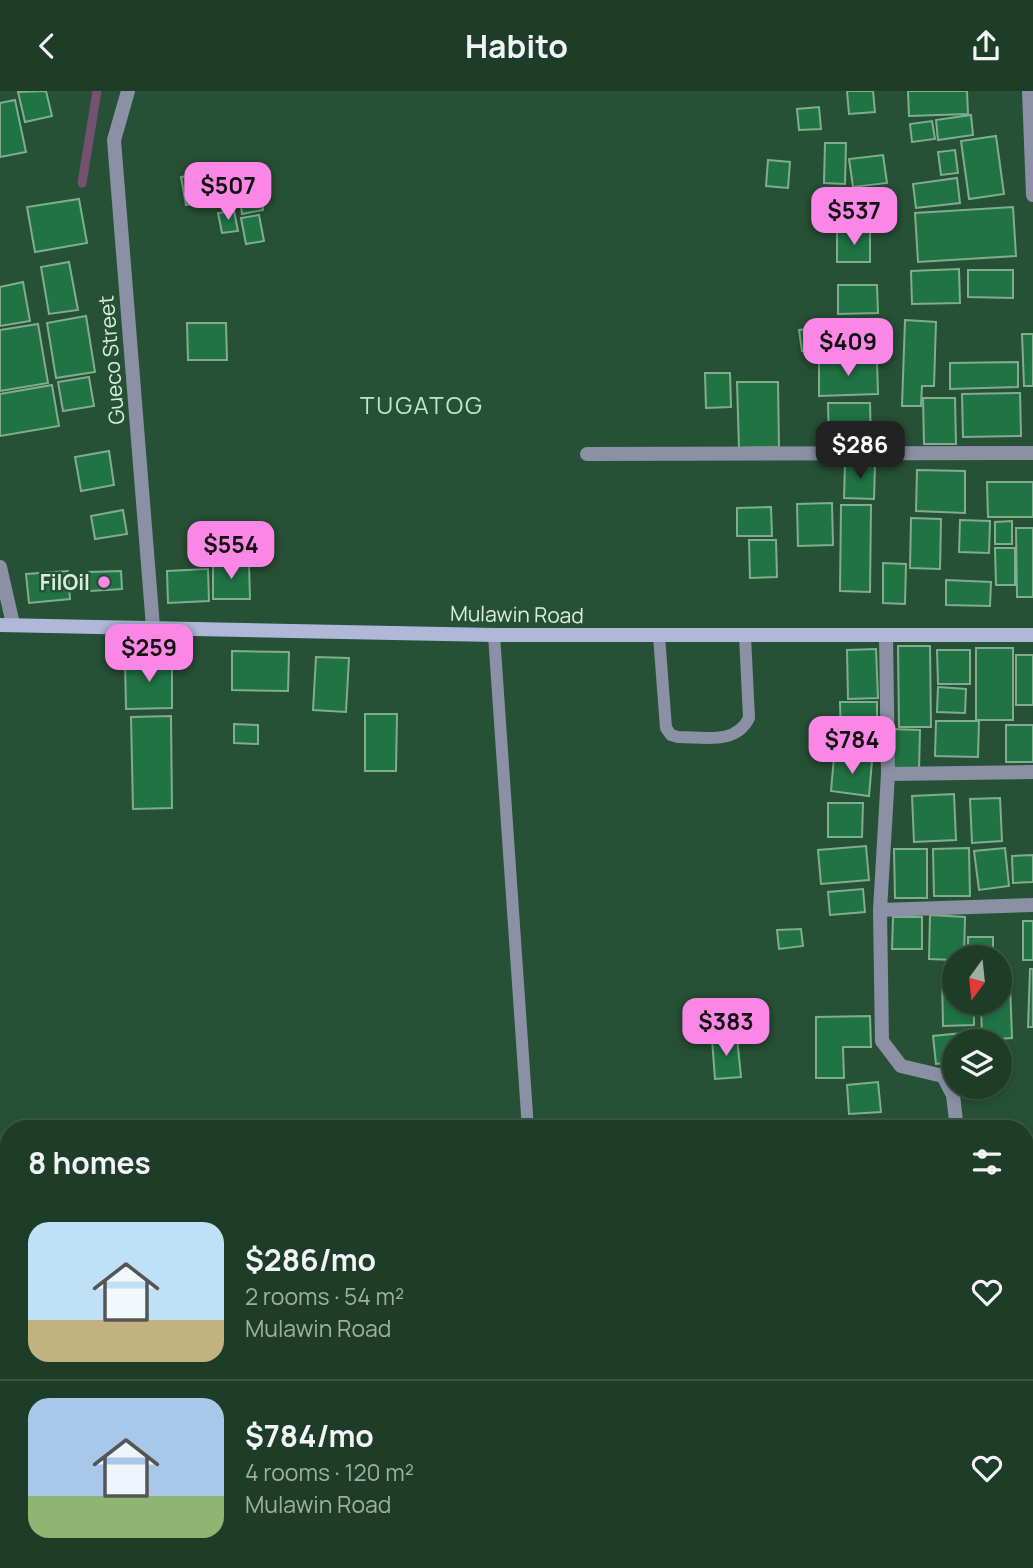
<!DOCTYPE html>
<meta charset="utf-8">
<style>
:root{--surface:#1d3d28;--page:#2a4834;--text:#f1f3f6;--muted:#a0aea8;--line:#3b5645;--accent:#fa87e6}
body{margin:0;font-family:Manrope,sans-serif;background:var(--page);color:var(--text);height:100vh;display:flex;flex-direction:column;font-size:26px;white-space:nowrap}
*{box-sizing:border-box;margin:0}
p{font-size:23px;color:var(--muted)}
.icon{flex:none;width:38px;height:38px;fill:none;stroke:currentColor;stroke-width:2;stroke-linecap:round;stroke-linejoin:round}
.map{position:relative;flex:1;overflow:hidden}
.sheet{position:absolute;left:0px;top:1029px;width:1034px;height:448px;display:flex;flex-direction:column;background:var(--surface);border-radius:28px 28px 0 0;box-shadow:0 4px 10px #0003,0 0 0 2px var(--line)}
.sheet>*{flex:none}
.needle{width:46px;rotate:195deg}
.fabs{position:absolute;left:942px;top:854px;display:grid;gap:14px}
.fabs a{display:grid;place-items:center;width:70px;height:70px;border-radius:50%;background:var(--surface);box-shadow:0 4px 10px #0003,0 0 0 2px var(--line);font-size:35px}
.price{position:absolute;translate:-50% -60px;padding:0 16px;border-radius:14px;background:var(--accent);color:#111;font-size:23px;line-height:46px;filter:drop-shadow(0 2px 4px #0008)}
.price::after{content:'';position:absolute;left:50%;top:42px;width:21px;height:16px;margin-left:-10px;background:inherit;clip-path:polygon(0 0,100% 0,50% 100%)}
.price.selected{background:#222;color:#fff}
ul{padding:0;list-style:none}
li{display:flex;align-items:center;gap:21px;height:175px;padding:0 28px}
li+li{border-top:2px solid var(--line)}
li span{display:grid;place-items:center;flex:none;width:196px;height:140px;border-radius:21px;color:#555}
li>.icon{margin-inline-start:auto}
span .icon{width:84px;height:84px;fill:#fffc;stroke-width:1}
li b{font-size:30px}
h2{display:flex;justify-content:space-between;align-items:center;height:84px;padding:0 28px;font-size:30px}
header{display:flex;justify-content:space-between;align-items:center;height:91px;padding:0 28px;background:var(--surface);font-size:32px;font-weight:700}
.map>svg:first-child{display:block}
.lines{fill:none;stroke-linecap:round;stroke-linejoin:round}
.stream{stroke:#745170;stroke-width:9}
.building{fill:#207444;stroke:#81ad8e;stroke-width:2}
.lane{stroke:#8b90a4;stroke-width:12}
.street{stroke:#8b90a4;stroke-width:14}
.secondary{stroke:#b0b8d7;stroke-width:14}
.poi-dot{fill:#fa87e6;stroke:#275136;stroke-width:2.5}
.labels{text-anchor:middle;dominant-baseline:central;stroke-width:5;stroke-linejoin:round;paint-order:stroke}
.street-label{font-size:21px;fill:#d8efde;stroke:#275136}
.poi-label{font-size:21px;font-weight:bold;fill:#d8efde;stroke:#275136;text-anchor:end}
.quarter-label{font-size:24px;letter-spacing:2px;fill:#bae9c7;stroke:#275136}
</style>
<header><svg class="icon" aria-label="back" viewBox="0 0 24 24"><path d="M15 5l-7 7 7 7"/></svg>Habito<svg class="icon" aria-label="share" viewBox="0 0 24 24"><path d="M12 15V3M7 8l5-5 5 5M5 13v7h14v-7"/></svg></header>
<div class="map">
<svg width="1033" height="1477" viewBox="0 0 1033 1477">
<rect width="100%" height="100%" fill="#275136"/>
<g class="lines">
<path class="stream" d="M82,92L97,0"/>
</g>
<g class="building">
<path d="M46,0L52,25L25,31L18,1Z"/>
<path d="M847,0H873L875,21L849,23Z"/>
<path d="M908,0H967L968,23L909,25Z"/>
<path d="M15,9L26,61L0,66V12Z"/>
<path d="M819,16L821,38L799,39L797,18Z"/>
<path d="M971,24L973,44L938,49L936,29Z"/>
<path d="M932,30L935,48L912,51L910,33Z"/>
<path d="M996,45L1004,103L969,108L961,50Z"/>
<path d="M825,52H846L845,93L824,92Z"/>
<path d="M955,59L958,82L941,84L938,61Z"/>
<path d="M883,64L887,92L853,96L849,68Z"/>
<path d="M768,69L790,71L788,97L766,95Z"/>
<path d="M197,83L202,111L186,114L181,86Z"/>
<path d="M957,87L960,112L916,117L913,93Z"/>
<path d="M836,97L875,100L872,137L833,135Z"/>
<path d="M261,106L263,119L242,123L240,109Z"/>
<path d="M79,108L87,152L35,161L27,116Z"/>
<path d="M1013,116L1016,165L918,171L915,122Z"/>
<path d="M234,120L238,140L222,142L218,122Z"/>
<path d="M259,124L264,150L246,153L241,127Z"/>
<rect x="837" y="140" width="33" height="31"/>
<path d="M69,171L78,219L49,223L41,176Z"/>
<path d="M959,178L960,212L912,213L911,180Z"/>
<path d="M968,179H1013V207L968,206Z"/>
<path d="M23,191L30,230L0,235V196Z"/>
<path d="M838,194H877L878,222L838,223Z"/>
<path d="M86,225L95,281L56,287L47,232Z"/>
<path d="M839,229H872V262L839,261Z"/>
<path d="M905,229L936,231L934,295H922L921,315H902Z"/>
<path d="M187,232H226L227,269H188Z"/>
<path d="M38,233L48,292L0,300V239Z"/>
<path d="M828,236L830,258L802,260L799,239Z"/>
<path d="M1022,243H1033V295H1024Z"/>
<path d="M877,269L878,303L819,305V271Z"/>
<path d="M1018,271V296L950,298V272Z"/>
<path d="M705,282H730L731,316L706,317Z"/>
<path d="M89,286L94,315L63,320L58,291Z"/>
<path d="M737,291H778L779,356L739,357Z"/>
<path d="M52,294L59,335L0,345V303Z"/>
<path d="M1020,302L1021,345L963,346L962,303Z"/>
<path d="M923,307H955L956,353H924Z"/>
<path d="M828,312H870L871,352L829,353Z"/>
<path d="M109,360L114,394L81,400L75,366Z"/>
<path d="M845,373H875L874,408L844,407Z"/>
<path d="M917,379L965,380V422L916,420Z"/>
<path d="M987,391H1033V426H988Z"/>
<path d="M832,412L833,454L798,455L797,413Z"/>
<path d="M841,414H871L870,501L840,500Z"/>
<path d="M771,416L772,445H737V417Z"/>
<path d="M123,419L127,443L95,448L91,425Z"/>
<path d="M911,427L941,428L940,478L910,477Z"/>
<path d="M960,429L990,430L989,462L959,461Z"/>
<path d="M1012,430V453H995V431Z"/>
<path d="M1016,437H1033V506H1017Z"/>
<path d="M749,449H776L777,486L750,487Z"/>
<path d="M995,457H1015V494H996Z"/>
<path d="M213,472H249L250,508H213Z"/>
<path d="M883,472L906,473L905,513L883,512Z"/>
<path d="M208,478L209,510L168,512L167,480Z"/>
<path d="M68,480L70,508L29,512L26,483Z"/>
<path d="M121,480L122,498L90,500L89,481Z"/>
<path d="M946,489L991,491L990,515L946,514Z"/>
<path d="M898,555H930L931,636H899Z"/>
<rect x="976" y="557" width="37" height="72"/>
<path d="M876,558L878,607L848,608L847,559Z"/>
<path d="M937,559H970V593H938Z"/>
<path d="M232,560L289,561L288,600L232,599Z"/>
<rect x="1016" y="564" width="17" height="50"/>
<path d="M316,566L349,567L346,621L313,619Z"/>
<path d="M125,569H172V617L126,618Z"/>
<path d="M938,596L966,598L965,622L937,621Z"/>
<path d="M840,611H877V647H841Z"/>
<path d="M365,623H397L396,680H365Z"/>
<path d="M171,625L172,717L133,718L131,626Z"/>
<path d="M936,630H979L978,666L935,665Z"/>
<path d="M234,633L258,634V653L234,652Z"/>
<rect x="1006" y="634" width="27" height="37"/>
<path d="M892,638L920,639L919,680L891,679Z"/>
<path d="M834,666L872,670L869,705L831,700Z"/>
<path d="M954,703L956,749L914,751L912,705Z"/>
<path d="M1000,707L1002,750L972,752L970,708Z"/>
<path d="M828,712H863L862,746H828Z"/>
<path d="M866,755L869,789L821,793L818,759Z"/>
<path d="M969,757L970,805H934L933,758Z"/>
<path d="M1005,757L1009,795L979,799L974,760Z"/>
<path d="M894,758H927V807H895Z"/>
<path d="M1033,764V791L1013,792L1012,765Z"/>
<path d="M863,798L865,821L830,824L828,801Z"/>
<path d="M930,824L965,826L964,866H954V869L929,868Z"/>
<path d="M893,826H922V858H892Z"/>
<rect x="1023" y="830" width="10" height="39"/>
<path d="M801,838L803,855L779,858L777,839Z"/>
<rect x="968" y="846" width="25" height="20"/>
<path d="M1030,878H1033V936H1028Z"/>
<path d="M954,884V912H974V934L943,935L942,885Z"/>
<path d="M1010,892L1012,947L982,949L981,912H999V893Z"/>
<path d="M870,925L871,956H843L844,987H816V926Z"/>
<path d="M972,941L973,950H954V971L936,973L933,945Z"/>
<path d="M737,946L741,986L715,988L712,948Z"/>
<path d="M878,991L881,1021L849,1023L847,994Z"/>
<rect x="1026" y="1232" width="7" height="42"/>
<path d="M1033,1318V1363L1029,1364L1026,1319Z"/>
<path d="M1026,1367H1033V1395L1026,1396Z"/>
<path d="M931,1468H974L976,1477H933Z"/>
</g>
<g class="lines">
<g class="lane">
<path d="M494,544L528,1038"/>
<path d="M659,545L666,637L671,644L678,646C704,646 736,654 749,627L745,545"/>
<path d="M0,1309L9,1311"/>
<path d="M30,1468L31,1477"/>
<path d="M162,1468L166,1477"/>
<path d="M345,1468L349,1477"/>
</g>
<g class="street">
<path d="M128,0L114,49L153,536"/>
<path d="M1029,0L1033,104"/>
<path d="M587,363L1033,362"/>
<path d="M0,476L13,533"/>
<path d="M886,546L888,683L880,819L882,950L901,975L943,985L953,1004L957,1038"/>
<path d="M888,683L1033,681"/>
<path d="M880,819L1033,814"/>
<path d="M1026,1054H1033"/>
<path d="M1003,1468L1004,1477"/>
</g>
<path class="secondary" d="M0,534L494,544H1033"/>
</g>
<circle class="poi-dot" cx="104" cy="491" r="7"/>
<g class="labels">
<g class="street-label">
<text transform="translate(111 269) rotate(-95)">Gueco Street</text>
<text transform="translate(517 523) rotate(1)">Mulawin Road</text>
</g>
<g class="poi-label">
<text x="90" y="491">FilOil</text>
</g>
<g class="quarter-label">
<text x="422" y="313">TUGATOG</text>
</g>
</g>
</svg>
<div class="fabs">
<a><svg class="needle" viewBox="-14 -14 28 28"><path d="M0-13l5 13h-10z" fill="#e53935"/><path d="M0 13l5-13h-10z" fill="#a0aea8"/></svg></a>
<a><svg class="icon" aria-label="layers" viewBox="0 0 24 24"><path d="M12 4l9 5-9 5-9-5zM3 14l9 5 9-5"/></svg></a>
</div>
<b class="price" style="left:228px;top:131px">$507</b>
<b class="price" style="left:854px;top:156px">$537</b>
<b class="price" style="left:848px;top:287px">$409</b>
<b class="price selected" style="left:860px;top:390px">$286</b>
<b class="price" style="left:231px;top:490px">$554</b>
<b class="price" style="left:149px;top:593px">$259</b>
<b class="price" style="left:852px;top:685px">$784</b>
<b class="price" style="left:726px;top:967px">$383</b>
<section class="sheet">
<h2>8 homes<svg class="icon" aria-label="filters" viewBox="0 0 24 24"><path d="M4 7h16M4 17h16"/><circle cx="9" cy="7" r="2"/><circle cx="15" cy="17" r="2"/></svg></h2>
<ul>
<li><span style="background:linear-gradient(#bfe0f5 70%,#c2b280 0)"><svg class="icon" aria-label="home" viewBox="0 0 24 24"><path d="M3 11l9-7 9 7M6 9v11h12V9"/></svg></span><div><b>$286/mo</b><p>2 rooms · 54 m²</p><p>Mulawin Road</p></div><svg class="icon" aria-label="heart" viewBox="0 0 24 24"><path d="M12 20l-8-8c-3-5 5-10 8-4 3-6 11-1 8 4z"/></svg></li>
<li><span style="background:linear-gradient(#a9c7e8 70%,#8fb573 0)"><svg class="icon" aria-label="home" viewBox="0 0 24 24"><path d="M3 11l9-7 9 7M6 9v11h12V9"/></svg></span><div><b>$784/mo</b><p>4 rooms · 120 m²</p><p>Mulawin Road</p></div><svg class="icon" aria-label="heart" viewBox="0 0 24 24"><path d="M12 20l-8-8c-3-5 5-10 8-4 3-6 11-1 8 4z"/></svg></li>
</ul>
</section>
</div>
